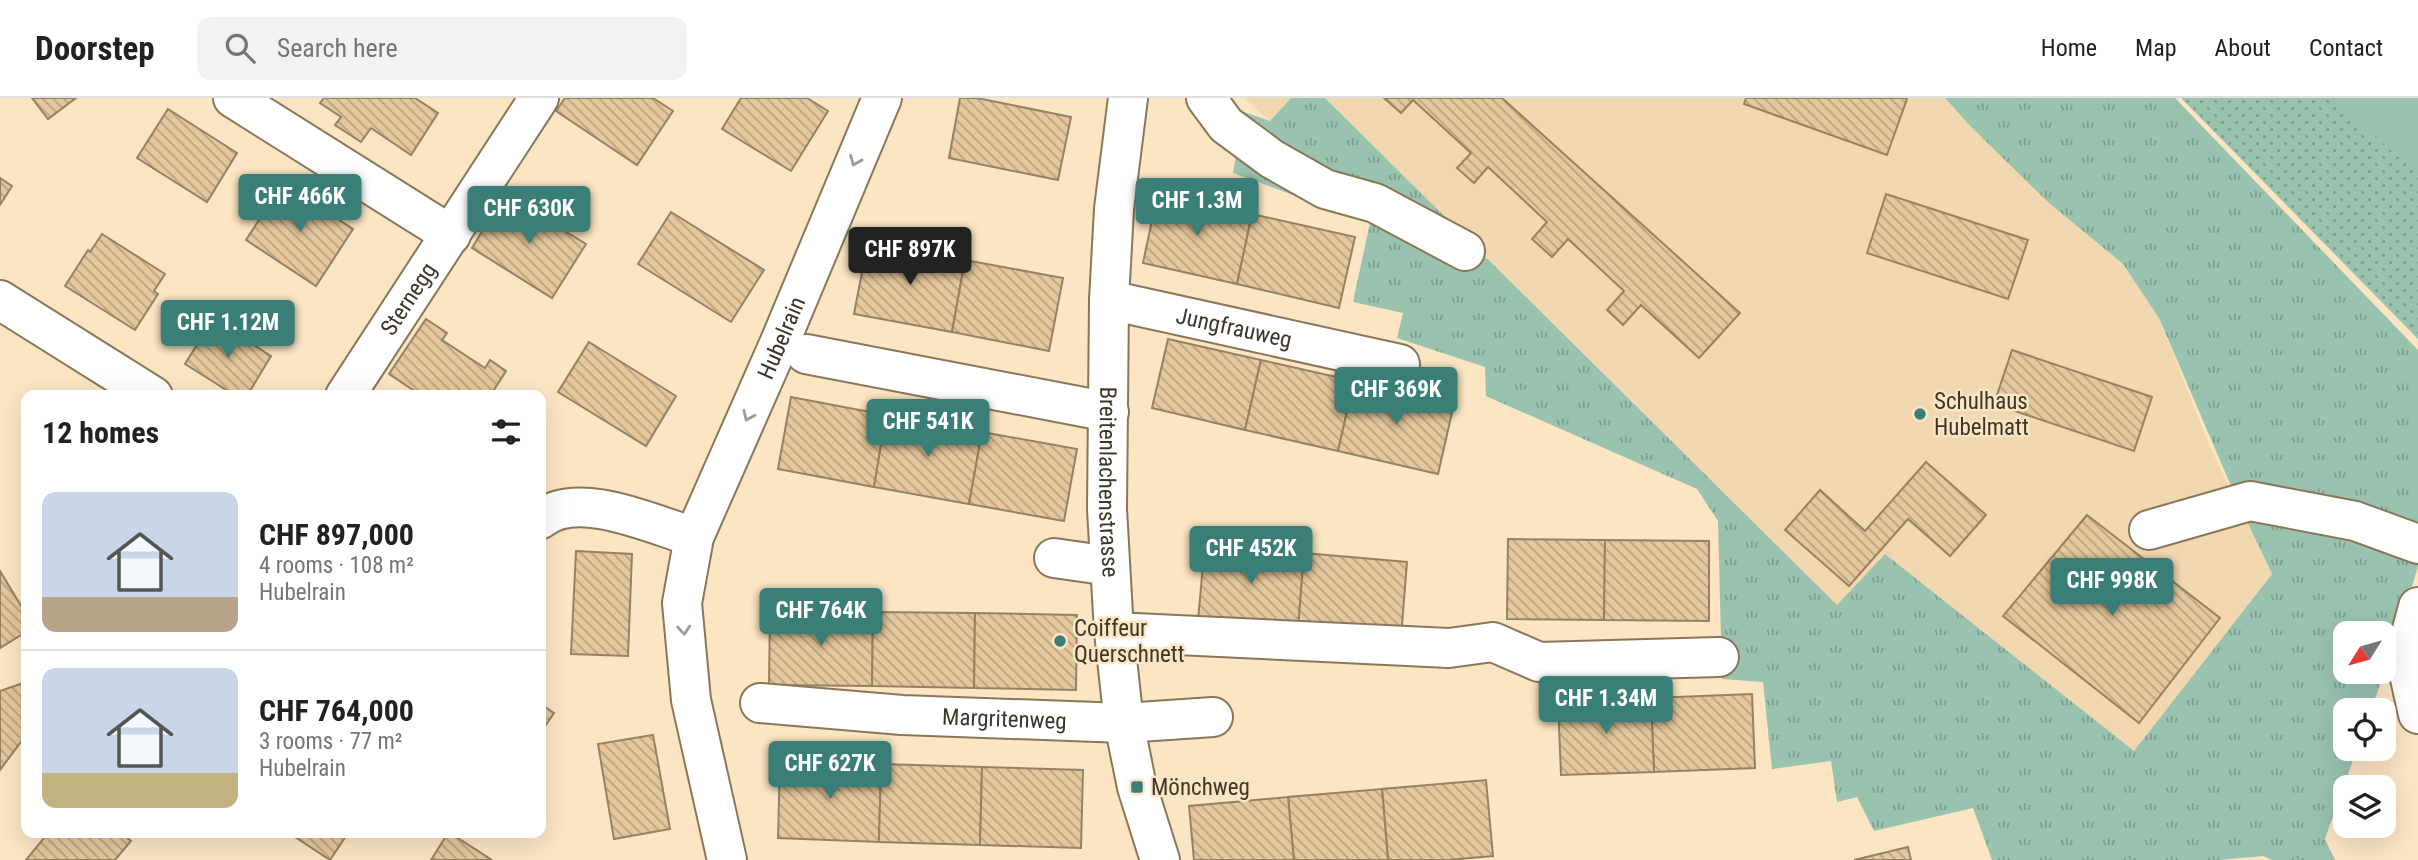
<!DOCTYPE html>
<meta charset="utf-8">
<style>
:root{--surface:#fff;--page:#f2f2f2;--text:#202124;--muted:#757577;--line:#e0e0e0;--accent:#397f77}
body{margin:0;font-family:"Roboto Condensed",sans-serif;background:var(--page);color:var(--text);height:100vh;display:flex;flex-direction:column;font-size:26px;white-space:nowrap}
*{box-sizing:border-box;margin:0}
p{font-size:23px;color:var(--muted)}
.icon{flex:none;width:38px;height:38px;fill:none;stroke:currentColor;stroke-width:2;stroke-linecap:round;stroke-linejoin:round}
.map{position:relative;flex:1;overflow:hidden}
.sheet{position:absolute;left:21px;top:292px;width:525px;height:448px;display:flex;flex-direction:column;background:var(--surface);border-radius:14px;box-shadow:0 7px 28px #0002}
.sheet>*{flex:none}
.needle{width:46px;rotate:233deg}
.fabs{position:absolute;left:2333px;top:523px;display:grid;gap:14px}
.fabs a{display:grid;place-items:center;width:63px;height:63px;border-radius:14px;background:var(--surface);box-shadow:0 7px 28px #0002;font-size:35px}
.price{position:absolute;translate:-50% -60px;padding:0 16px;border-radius:7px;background:var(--accent);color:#fff;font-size:23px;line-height:46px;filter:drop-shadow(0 2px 4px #0008)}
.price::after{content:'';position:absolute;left:50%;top:42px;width:21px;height:16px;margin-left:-10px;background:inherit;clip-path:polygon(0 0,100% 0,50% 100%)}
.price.on{background:#222;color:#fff}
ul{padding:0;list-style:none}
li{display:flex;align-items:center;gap:21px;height:175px;padding:0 21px}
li+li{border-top:2px solid var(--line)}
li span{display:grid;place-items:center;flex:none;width:196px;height:140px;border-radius:14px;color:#555}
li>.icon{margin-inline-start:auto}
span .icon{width:84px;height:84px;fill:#fffc;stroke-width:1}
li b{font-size:30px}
h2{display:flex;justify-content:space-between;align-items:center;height:84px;padding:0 21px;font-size:30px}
header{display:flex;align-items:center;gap:42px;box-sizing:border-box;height:98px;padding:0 35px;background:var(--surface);border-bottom:2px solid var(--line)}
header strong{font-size:33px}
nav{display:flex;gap:38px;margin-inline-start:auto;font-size:24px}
.search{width:490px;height:63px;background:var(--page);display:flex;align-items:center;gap:18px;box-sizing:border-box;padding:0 24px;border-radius:14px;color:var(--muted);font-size:26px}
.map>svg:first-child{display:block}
.built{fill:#f2d8b1}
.grass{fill:url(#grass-tufts);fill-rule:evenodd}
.park{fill:url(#park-dots)}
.pitch{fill:#9ac3af}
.building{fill:url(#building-back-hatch);stroke:#968263;stroke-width:2}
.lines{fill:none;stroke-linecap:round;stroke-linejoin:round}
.minor-casing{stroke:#8a7759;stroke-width:42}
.minor{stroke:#fff;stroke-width:38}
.oneway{stroke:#9e9a94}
.poi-dot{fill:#397f77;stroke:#fbe5c3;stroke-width:2.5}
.labels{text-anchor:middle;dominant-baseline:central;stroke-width:5;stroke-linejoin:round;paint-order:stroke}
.street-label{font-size:23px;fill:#3e3628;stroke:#fbe5c3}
.poi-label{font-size:23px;fill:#3e3628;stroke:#fbe5c3;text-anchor:start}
</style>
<header>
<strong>Doorstep</strong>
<div class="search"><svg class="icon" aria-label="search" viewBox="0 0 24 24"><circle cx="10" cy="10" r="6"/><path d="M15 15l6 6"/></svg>Search here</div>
<nav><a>Home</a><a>Map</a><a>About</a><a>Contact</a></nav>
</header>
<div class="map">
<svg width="2418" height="762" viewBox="0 0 2418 762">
<defs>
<pattern id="grass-tufts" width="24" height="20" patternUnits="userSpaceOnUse" patternTransform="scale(1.75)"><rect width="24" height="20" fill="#9ac3af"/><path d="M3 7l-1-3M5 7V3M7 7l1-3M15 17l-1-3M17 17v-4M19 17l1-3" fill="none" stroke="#7f9f8e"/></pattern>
<pattern id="park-dots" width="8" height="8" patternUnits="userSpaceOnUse" patternTransform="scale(1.75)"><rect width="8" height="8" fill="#9ac3af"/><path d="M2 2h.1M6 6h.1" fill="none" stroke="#7f9f8e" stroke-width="1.8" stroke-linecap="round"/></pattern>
<pattern id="building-back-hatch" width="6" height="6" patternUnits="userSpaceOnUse" patternTransform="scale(1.75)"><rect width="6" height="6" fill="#e4c79c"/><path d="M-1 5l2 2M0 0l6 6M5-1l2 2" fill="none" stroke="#baa27f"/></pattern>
</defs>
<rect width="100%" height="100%" fill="#fbe5c3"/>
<g class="built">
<path d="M1244,0H1291L1270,23Z"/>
<path d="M1325,0H1945L1970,28L2049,105L2123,166L2159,220L2209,347L2272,476L2134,653L1886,457L1837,508Z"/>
</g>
<path class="grass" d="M1291,0H1325L1837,507L1885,456L2134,653L2272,476L2240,409L2159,220L2123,166L2049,105L1970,28L1945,0H2175L2418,252V468L2400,530L2371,612H2345V651H2357L2325,741L2335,762H2272L2263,758L2220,762H1992L1973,710L1874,733L1857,699L1837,704L1831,663L1772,671L1763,584L1722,581L1718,423L1697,391L1486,298L1485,269L1397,240L1403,215L1353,204L1370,125L1233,75L1244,14L1270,23ZM2345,536H2384V574H2345Z"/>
<path class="park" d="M2181,0H2418V241Z"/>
<path class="pitch" d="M2333,0H2418V77Z"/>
<g class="building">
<path d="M32,0H76L48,21Z"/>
<path d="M324,0H415L438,15L411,57L371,30L361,44L335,27L341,19L320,5Z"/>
<path d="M565,0H653L673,13L637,67L556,13Z"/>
<path d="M741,0H807L828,13L791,73L722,31Z"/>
<path d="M960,0H977L1071,19L1058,82L949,60Z"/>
<path d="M1384,0H1502L1740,215L1699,260L1641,207L1623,227L1607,212L1624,193L1568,141L1552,159L1532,141L1547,124L1488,69L1474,85L1457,70L1471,55L1413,2L1401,15Z"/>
<path d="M1746,0H1904L1907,1L1887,57L1744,6Z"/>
<path d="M168,11L237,55L207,104L137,60Z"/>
<path d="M0,80L12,88L0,107Z"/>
<path d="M283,85L353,131L316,188L246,142Z"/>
<path d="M1158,94L1252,116L1237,186L1143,165Z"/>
<path d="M505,96L586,146L552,200L472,150Z"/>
<path d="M1886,96L2028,142L2008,201L1867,155Z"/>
<path d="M671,114L764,172L731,224L638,166Z"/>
<path d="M1252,116L1355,139L1339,210L1237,186Z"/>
<path d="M102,136L165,176L154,193L158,196L135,232L65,188L88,152L90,154Z"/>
<path d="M868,143L965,162L952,234L854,216Z"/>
<path d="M965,162L1063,180L1049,253L952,234Z"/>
<path d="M213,221L271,258L247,298H236L185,266Z"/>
<path d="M426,221L447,235L442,242L485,270L490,262L506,273L490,298H422L389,276Z"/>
<path d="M1168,241L1261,262L1245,332L1152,310Z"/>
<path d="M589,244L676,298L646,348L558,294Z"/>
<path d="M2012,252L2152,299L2134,353L1994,306Z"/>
<path d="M1261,262L1354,283L1338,353L1245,332Z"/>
<path d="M1354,283L1454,306L1438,376L1338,353Z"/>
<path d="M791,299L886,317L874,389L778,371Z"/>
<path d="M886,317L982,334L969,406L874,389Z"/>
<path d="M982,334L1077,351L1064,423L969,406Z"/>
<path d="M1926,364L1986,417L1950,458L1908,421L1849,488L1785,432L1820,392L1865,433Z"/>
<path d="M2087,417L2220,520L2139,625L2003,518Z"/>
<path d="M1508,441L1605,442L1604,522L1507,521Z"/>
<path d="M1605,442L1709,443V523L1604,522Z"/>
<path d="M1205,445L1304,455L1298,531L1198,522Z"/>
<path d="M576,453L632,456L628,558L571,556Z"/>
<path d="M1304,455L1407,464L1401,540L1298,531Z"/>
<path d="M0,473L26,516V534L0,550Z"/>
<path d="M770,512L873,514L872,588L769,587Z"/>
<path d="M873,514L975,515L974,590L872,588Z"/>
<path d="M975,515L1077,517L1076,592L974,590Z"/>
<path d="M26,584V637L0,672V593Z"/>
<path d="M1752,596L1755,670L1654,674L1651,600Z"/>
<path d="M1651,600L1654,674L1561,677L1558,603Z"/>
<path d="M541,606L554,615L541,634Z"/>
<path d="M653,637L670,731L614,741L598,646Z"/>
<path d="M780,663L881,666L879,744L778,740Z"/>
<path d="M881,666L982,669L980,747L879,744Z"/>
<path d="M982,669L1083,672L1081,750L980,747Z"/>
<path d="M1486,682L1493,758L1448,762H1388L1382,691Z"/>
<path d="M1382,691L1388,762H1294L1288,699Z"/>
<path d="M1288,699L1294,762H1194L1189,708Z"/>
<path d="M48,735H121L131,743L115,762H26Z"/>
<path d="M289,735H348L330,762Z"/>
<path d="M448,735H450L492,762H431Z"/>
<path d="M1908,749L1911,762H1854Z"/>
</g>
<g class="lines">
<defs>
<g id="minor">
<path d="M233,0L451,137"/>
<path id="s1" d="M1128,0L1114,111L1109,202L1107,411L1114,534L1124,625L1137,689L1160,762"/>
<path d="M1206,0L1226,27L1272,61L1325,91L1375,105L1465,153"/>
<path d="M0,202L153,298"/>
<path id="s2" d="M1109,202L1400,266"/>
<path d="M806,256L1109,314"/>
<path id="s3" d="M345,298L539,0"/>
<path d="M541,421C578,391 654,427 694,439"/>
<path d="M2149,432L2250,403L2355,423L2418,446"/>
<path d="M1054,460L1110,468"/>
<path d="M2418,509L2405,558L2418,616"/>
<path d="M1114,534L1449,550L1493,544L1539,564L1719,559"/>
<path id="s4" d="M760,605L902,617L1124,625L1213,619"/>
<path id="s5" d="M727,762L691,602L682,505L694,439L779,246L882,0"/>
</g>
</defs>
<use href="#minor" class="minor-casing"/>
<use href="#minor" class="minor"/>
</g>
<defs><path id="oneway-chevron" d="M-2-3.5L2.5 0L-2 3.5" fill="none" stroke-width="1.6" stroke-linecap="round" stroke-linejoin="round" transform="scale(1.75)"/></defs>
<g class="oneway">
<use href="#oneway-chevron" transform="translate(855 63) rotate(112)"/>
<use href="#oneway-chevron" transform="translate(748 318) rotate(114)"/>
<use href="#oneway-chevron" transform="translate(684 532) rotate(85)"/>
</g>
<g class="poi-dot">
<circle cx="1920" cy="316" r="7"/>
<circle cx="1060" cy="543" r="7"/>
<rect x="1130" y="682" width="14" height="14" rx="3.5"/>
</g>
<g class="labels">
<g class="street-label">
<text stroke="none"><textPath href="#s3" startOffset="116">Sternegg</textPath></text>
<text stroke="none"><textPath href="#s2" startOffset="128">Jungfrauweg</textPath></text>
<text stroke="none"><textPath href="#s5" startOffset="546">Hubelrain</textPath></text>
<text stroke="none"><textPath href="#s1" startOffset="385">Breitenlachenstrasse</textPath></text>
<text stroke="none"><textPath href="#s4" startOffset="245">Margritenweg</textPath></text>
</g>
<g class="poi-label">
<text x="1934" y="303">Schulhaus<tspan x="1934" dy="26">Hubelmatt</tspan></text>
<text x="1074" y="530">Coiffeur<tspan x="1074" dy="26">Querschnett</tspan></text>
<text x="1151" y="689">Mönchweg</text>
</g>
</g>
</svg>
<div class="fabs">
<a><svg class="needle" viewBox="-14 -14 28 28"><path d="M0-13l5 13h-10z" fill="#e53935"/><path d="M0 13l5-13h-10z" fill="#757577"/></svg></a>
<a><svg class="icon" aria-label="locate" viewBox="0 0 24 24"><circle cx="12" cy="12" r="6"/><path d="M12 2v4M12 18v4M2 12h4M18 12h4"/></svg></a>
<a><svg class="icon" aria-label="layers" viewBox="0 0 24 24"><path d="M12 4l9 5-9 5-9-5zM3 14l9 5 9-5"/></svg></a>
</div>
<b class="price" style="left:300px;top:136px">CHF 466K</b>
<b class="price" style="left:1197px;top:140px">CHF 1.3M</b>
<b class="price" style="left:529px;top:148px">CHF 630K</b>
<b class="price on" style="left:910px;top:189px">CHF 897K</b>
<b class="price" style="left:228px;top:262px">CHF 1.12M</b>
<b class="price" style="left:1396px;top:329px">CHF 369K</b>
<b class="price" style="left:928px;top:361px">CHF 541K</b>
<b class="price" style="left:1251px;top:488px">CHF 452K</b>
<b class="price" style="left:2112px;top:520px">CHF 998K</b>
<b class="price" style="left:821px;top:550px">CHF 764K</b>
<b class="price" style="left:1606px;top:638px">CHF 1.34M</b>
<b class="price" style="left:830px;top:703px">CHF 627K</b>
<section class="sheet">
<h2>12 homes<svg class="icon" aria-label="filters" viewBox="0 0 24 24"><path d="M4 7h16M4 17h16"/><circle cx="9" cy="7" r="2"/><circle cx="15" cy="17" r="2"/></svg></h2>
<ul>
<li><span style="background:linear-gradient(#c9d6e8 75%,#b9a48a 0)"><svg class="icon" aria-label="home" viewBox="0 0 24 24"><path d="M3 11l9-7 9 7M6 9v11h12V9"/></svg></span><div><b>CHF 897,000</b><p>4 rooms · 108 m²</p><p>Hubelrain</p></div></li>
<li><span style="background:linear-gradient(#c9d6e8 75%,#c2b280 0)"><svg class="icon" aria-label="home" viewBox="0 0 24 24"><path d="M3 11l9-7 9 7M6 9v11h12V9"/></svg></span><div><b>CHF 764,000</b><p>3 rooms · 77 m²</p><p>Hubelrain</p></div></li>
</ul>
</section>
</div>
